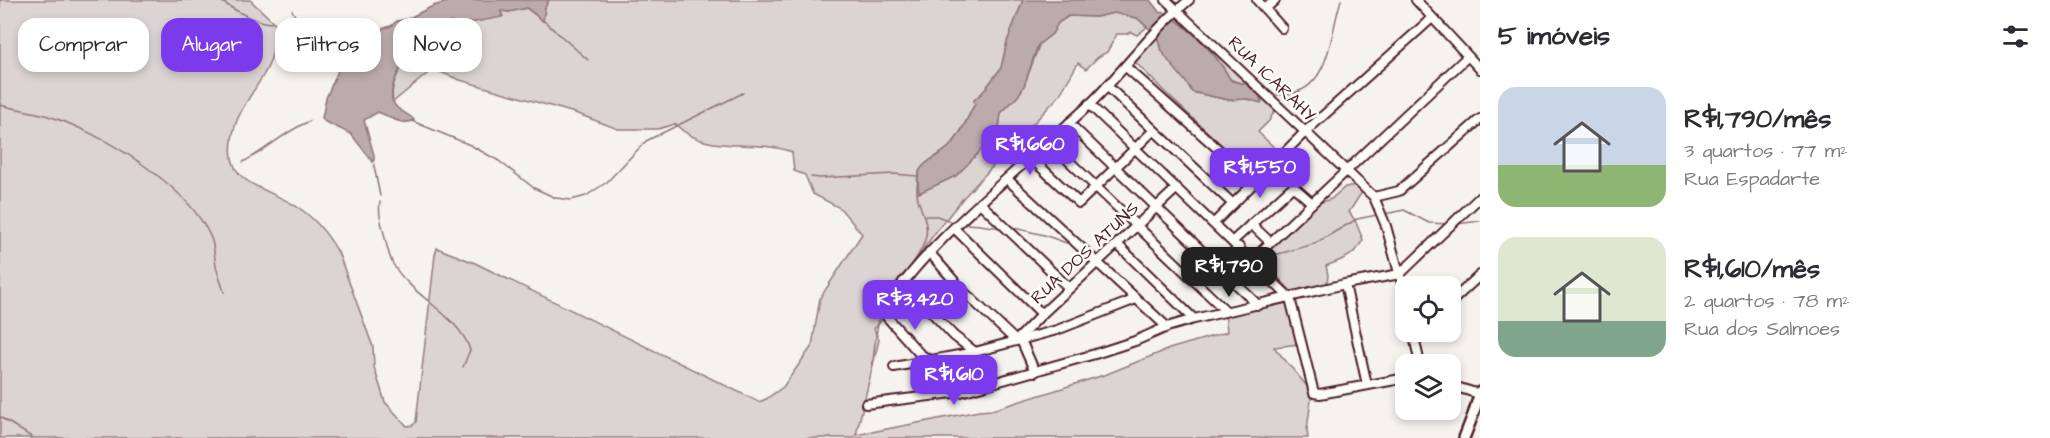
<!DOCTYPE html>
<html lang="pt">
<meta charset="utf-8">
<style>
:root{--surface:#fff;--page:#f2f2f3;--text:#2b2b33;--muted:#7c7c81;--accent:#7c3aed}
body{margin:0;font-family:"Architects Daughter",sans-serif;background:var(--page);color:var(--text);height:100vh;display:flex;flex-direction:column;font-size:22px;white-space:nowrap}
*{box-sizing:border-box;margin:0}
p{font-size:20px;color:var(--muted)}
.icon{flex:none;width:33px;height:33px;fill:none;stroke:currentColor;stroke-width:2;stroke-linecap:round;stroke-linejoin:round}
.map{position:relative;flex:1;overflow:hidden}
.panel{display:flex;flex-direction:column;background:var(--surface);width:570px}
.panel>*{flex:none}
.guide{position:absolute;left:18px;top:18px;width:570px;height:54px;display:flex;gap:12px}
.fabs{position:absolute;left:1395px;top:276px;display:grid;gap:12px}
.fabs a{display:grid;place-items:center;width:66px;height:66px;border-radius:12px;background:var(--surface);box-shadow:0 3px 9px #0003;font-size:30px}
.price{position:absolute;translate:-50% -51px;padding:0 14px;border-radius:12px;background:var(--accent);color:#fff;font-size:20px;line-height:39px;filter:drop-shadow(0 2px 3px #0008)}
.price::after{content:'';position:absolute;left:50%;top:36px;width:18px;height:14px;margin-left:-9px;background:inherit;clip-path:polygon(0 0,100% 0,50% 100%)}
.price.active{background:#222;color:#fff}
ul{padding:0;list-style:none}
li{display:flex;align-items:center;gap:18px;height:150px;padding:0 18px}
li span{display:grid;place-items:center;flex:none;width:168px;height:120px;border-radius:18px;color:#555}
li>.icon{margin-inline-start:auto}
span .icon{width:72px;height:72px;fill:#fffc;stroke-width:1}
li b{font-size:26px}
h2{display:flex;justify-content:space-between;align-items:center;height:72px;padding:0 18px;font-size:26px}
.chip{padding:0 21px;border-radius:18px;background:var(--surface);box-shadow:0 3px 9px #0003;font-size:21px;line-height:54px}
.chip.active{background:var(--accent);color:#fff}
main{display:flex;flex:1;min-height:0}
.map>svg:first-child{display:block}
.green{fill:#dcd4d2;stroke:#937a7e;stroke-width:1.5}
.water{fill:#bbabac;stroke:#8e7378;stroke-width:1.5}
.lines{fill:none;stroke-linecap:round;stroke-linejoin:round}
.stream{stroke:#8e7378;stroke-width:1.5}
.minor-casing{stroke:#4a1f2b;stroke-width:12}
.major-casing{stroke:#4a1f2b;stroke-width:14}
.minor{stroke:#fdfcf7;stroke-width:8}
.major{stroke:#fdfcf7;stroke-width:9}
.labels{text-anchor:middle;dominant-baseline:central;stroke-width:5;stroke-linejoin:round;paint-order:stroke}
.street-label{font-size:18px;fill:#4a1f2b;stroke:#fdfcf7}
</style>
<main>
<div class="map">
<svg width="1480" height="438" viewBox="0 0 1480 438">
<rect width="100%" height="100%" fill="#f6f3ef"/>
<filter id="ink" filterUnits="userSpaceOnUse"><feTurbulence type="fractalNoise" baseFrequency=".0167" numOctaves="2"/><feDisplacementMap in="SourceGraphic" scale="12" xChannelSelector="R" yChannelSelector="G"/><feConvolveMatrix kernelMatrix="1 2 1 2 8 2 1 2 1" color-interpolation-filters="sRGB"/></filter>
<g filter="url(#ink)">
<g class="green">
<path d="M0,0H250L278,26C275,43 273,59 264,74C254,92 241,106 235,126C218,187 262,183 299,208C316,219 328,235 338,252L373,347L374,367L385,402L407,426L413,425L416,422L435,255L437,248L475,263L759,402L766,399L783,387L812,346L820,298L862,234L840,208L813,194L805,175L794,171L792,152C751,137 708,157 675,124L658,129H618L578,114L460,80L433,69L393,102C389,86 401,66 411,53C416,46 423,44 426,36L432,37L450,22L459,25L503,16L500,11L509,12L526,8L543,21L545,7L549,0H1023L1007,42L1001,68L983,92L974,100L975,104C967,117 961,135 950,146C933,162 911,162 919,193L956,176L989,142L999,128L1001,113L1018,96L1024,86L1040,43L1052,34L1058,23L1069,16L1096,17L1114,13L1137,18L1147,27L1137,35L1131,32L1126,34H1117L1107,52L1098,57L1086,69L1078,63L1059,96L964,197L935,233L908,270L899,278L886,296L881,312L884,316C881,323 878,324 874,329L879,340L856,435L979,411L992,410L1107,374L1169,349L1227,332L1225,313L1283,301L1288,304L1299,344L1274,347L1312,392L1307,430L1308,438H0Z"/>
<path d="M1179,17L1232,69L1243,77L1276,108L1269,121L1258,132L1279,152L1255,176L1169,96L1133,60L1157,35L1160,48L1187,81L1192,92L1228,100L1235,98L1262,101C1259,95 1250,86 1244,84C1238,82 1235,82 1230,79C1217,54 1198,36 1175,19Z"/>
<path d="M1357,185L1362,192L1349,212L1355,220L1363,240C1351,259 1345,258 1326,266L1328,275L1327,284L1292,292L1260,258L1316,204L1331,199L1345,187Z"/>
</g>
<g class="water">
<path d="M454,0H549L545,7L543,21L527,8L509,12L501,11L502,17L459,25L450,22L432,37L426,36C423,44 416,47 411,53C402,65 387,87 393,102C397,112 409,113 414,120C402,127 389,116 378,112L364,120L374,155V160L372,161L351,134L325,122L322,118L326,98L344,57L384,28L391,26L397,21L407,19L433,6Z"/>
<path d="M1023,0H1150L1160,13L1164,12L1171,16C1194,34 1216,52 1230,79L1232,81L1246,84L1260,96L1261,103L1247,99L1229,100L1192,92C1183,73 1159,59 1159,37L1137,18L1114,13L1096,17L1068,16L1058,23L1052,34L1038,45L1024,86L1018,96L1001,113L999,128L989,142L956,176L919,193C913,160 931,164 950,146C961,136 967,118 975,104L974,100L983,92L1001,68L1007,42Z"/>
</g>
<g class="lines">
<g class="stream">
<path d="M219,0C233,9 255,23 272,23"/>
<path d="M292,10L300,26L307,34L326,46L343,62"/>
<path d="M544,21L588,60"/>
<path d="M1270,94C1330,102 1328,41 1341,0"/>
<path d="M0,105C15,109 30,111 45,115C99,131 188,184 211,238C215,248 214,259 217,270C219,277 222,285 224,292"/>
<path d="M412,121L470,145L499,161L534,188L556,198L571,200L586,196L607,182L646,141L743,93"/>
<path d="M373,161L380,196"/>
<path d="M243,162C267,150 285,131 310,121"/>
<path d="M811,177L820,178L894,174L917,176"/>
<path d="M380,202C378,214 382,225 385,238C387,246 389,257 393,264C411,296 459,315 470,350L463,367"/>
<path d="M1385,214L1404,210L1429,223L1448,224"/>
<path d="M925,216H937L955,223"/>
<path d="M963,224C975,223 987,227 999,227"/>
<path d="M1456,224L1480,221"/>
<path d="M1010,227L1044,235L1072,245"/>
<path d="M1264,258L1314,244L1357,219L1377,215"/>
<path d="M872,369C875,349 875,325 884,306C894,282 917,265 925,240C932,219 912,203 918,182"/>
<path d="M0,417L33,438"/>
</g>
<defs>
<g id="minor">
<path d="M1166,0L1374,197L1386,226L1406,298"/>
<path d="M1257,0L1282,28"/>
<path d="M1416,0L1480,69"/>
<path d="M1265,9L1275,0"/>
<path d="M1126,67L1255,182"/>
<path d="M1107,86L1233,204"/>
<path d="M1089,104L1290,298L1314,393L1320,394L1406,378"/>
<path d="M1069,123L1258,305"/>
<path d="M1049,142L1226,311"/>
<path d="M1031,158L1079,203L1153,131"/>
<path d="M1007,179L1167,327"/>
<path d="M1374,197L1399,191L1480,119"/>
<path d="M980,203L1069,288"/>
<path d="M1214,223L1305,132L1432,18"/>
<path d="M1251,224L1270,242"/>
<path d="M954,228L1042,314"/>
<path d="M1233,241L1291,188H1295L1312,203"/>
<path d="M1117,244L1194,319"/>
<path d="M929,252L962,290L1016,341L1042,314L1177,188"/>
<path d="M1252,260L1467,57"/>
<path d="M1221,267L1239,247"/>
<path d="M903,282L954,336L975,352"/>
<path d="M1345,284L1367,385"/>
<path d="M1450,303L1480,275"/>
<path d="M1413,332L1420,364"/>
<path d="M1021,340L1035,372"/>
<path d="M929,360L919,353L887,317C887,273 1055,139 1092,102C1125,69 1153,30 1189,0"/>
<path d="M894,367L975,352L1057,330L1136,299"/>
<path d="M1450,385L1479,394"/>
<path d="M866,404L961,392L1095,354L1135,341L1167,327L1194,319L1345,284L1400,274L1480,197"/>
</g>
<path id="major" d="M1464,438L1473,415L1480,392"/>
</defs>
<use href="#minor" class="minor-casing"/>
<use href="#major" class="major-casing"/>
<use href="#minor" class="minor"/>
<use href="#major" class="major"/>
</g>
</g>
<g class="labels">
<g class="street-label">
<text transform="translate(1272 79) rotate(44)">RUA ICARAHY</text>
<text transform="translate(1085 253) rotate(-43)">RUA DOS ATUNS</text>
</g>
</g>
</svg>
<div class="fabs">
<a><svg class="icon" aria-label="locate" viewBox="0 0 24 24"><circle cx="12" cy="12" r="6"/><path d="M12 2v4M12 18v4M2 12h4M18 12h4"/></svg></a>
<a><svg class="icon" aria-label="layers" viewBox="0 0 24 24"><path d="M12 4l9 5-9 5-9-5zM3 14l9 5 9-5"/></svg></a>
</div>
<b class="price" style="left:1030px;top:176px">R$1,660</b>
<b class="price" style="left:1260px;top:199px">R$1,550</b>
<b class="price active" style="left:1229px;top:298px">R$1,790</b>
<b class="price" style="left:915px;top:331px">R$3,420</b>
<b class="price" style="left:954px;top:406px">R$1,610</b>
<div class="guide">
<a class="chip">Comprar</a>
<a class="chip active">Alugar</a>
<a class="chip">Filtros</a>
<a class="chip">Novo</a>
</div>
</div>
<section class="panel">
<h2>5 imóveis<svg class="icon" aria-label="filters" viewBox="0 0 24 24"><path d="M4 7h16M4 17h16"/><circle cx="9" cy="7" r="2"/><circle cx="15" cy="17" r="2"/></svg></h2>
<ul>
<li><span style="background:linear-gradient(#c9d6e8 65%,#8fb573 0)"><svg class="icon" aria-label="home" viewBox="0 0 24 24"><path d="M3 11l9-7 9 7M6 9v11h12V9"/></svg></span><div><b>R$1,790/mês</b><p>3 quartos · 77 m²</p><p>Rua Espadarte</p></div></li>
<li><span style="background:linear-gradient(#dfe7d0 70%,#7fa58c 0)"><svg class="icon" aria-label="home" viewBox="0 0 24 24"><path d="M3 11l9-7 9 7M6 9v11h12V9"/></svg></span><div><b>R$1,610/mês</b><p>2 quartos · 78 m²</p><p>Rua dos Salmoes</p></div></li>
</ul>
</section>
</main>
